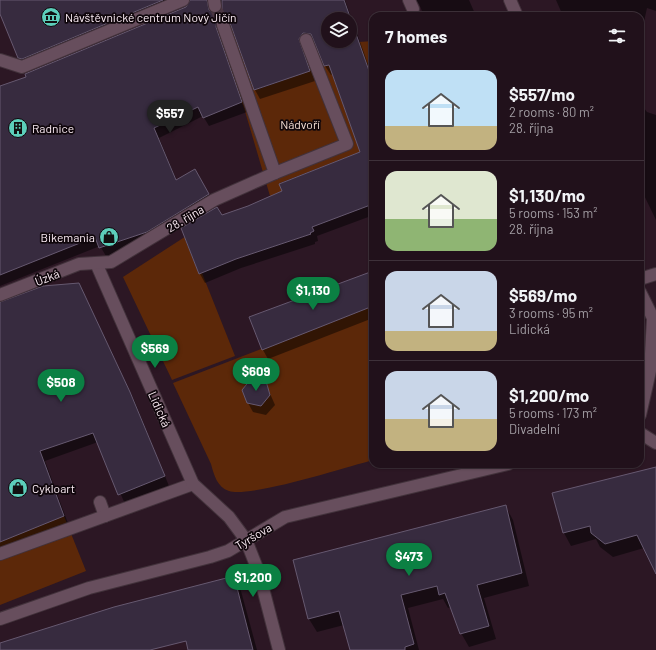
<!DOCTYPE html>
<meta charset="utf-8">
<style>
:root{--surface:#21111b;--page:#291a24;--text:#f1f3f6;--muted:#a29da3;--line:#3e313a;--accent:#0b8043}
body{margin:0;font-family:Barlow,sans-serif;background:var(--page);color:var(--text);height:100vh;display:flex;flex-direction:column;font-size:15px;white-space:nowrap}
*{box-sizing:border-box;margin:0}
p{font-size:13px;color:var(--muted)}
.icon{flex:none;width:22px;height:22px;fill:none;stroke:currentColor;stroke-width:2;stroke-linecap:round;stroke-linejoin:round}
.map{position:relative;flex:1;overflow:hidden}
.drawer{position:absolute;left:369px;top:12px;width:275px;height:456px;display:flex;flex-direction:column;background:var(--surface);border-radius:12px;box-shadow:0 1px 3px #0004,0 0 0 1px var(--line)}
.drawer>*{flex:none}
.fabs{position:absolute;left:321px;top:12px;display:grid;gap:8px}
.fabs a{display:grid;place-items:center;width:36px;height:36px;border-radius:50%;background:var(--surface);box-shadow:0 1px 3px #0004,0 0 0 1px var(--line);font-size:20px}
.price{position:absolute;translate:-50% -34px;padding:0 9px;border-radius:14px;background:var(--accent);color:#fff;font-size:13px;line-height:26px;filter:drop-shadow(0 1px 2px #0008)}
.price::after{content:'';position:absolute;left:50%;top:24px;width:12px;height:9px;margin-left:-6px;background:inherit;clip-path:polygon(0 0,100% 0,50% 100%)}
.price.selected{background:#222;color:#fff}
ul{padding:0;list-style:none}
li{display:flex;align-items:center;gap:12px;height:100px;padding:0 16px}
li+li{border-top:1px solid var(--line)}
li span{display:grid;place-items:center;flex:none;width:112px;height:80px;border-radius:12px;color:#555}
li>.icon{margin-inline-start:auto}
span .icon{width:48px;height:48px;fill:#fffc;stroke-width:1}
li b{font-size:17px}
h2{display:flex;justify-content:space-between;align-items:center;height:48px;padding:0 16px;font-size:17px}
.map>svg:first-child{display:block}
.green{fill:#5c2809}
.shadow{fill:#0007;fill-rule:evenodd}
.building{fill:#372b3f;stroke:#665970;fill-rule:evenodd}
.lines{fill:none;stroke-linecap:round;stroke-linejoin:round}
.street-tunnel{stroke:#4b3743;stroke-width:12;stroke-dasharray:12 6;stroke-linecap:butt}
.lane-casing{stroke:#42323b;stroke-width:14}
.street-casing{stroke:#42323b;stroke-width:14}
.lane{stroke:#674e5d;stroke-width:12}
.street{stroke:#674e5d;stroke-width:12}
.labels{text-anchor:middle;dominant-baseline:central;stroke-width:3.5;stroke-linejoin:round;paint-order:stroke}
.poi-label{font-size:12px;fill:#fcedf5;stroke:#0f060b;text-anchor:start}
.park-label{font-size:12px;fill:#f5ded4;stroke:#0f060b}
.street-label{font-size:12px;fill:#fcedf5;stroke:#0f060b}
</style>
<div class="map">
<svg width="656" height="650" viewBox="0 0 656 650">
<rect width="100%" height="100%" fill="#2c1724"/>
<g class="green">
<path d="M232,21L259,89L304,73L293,44L318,35L360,152L280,183L283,191L270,196L244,108L213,29Z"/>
<path d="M373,41V82L359,42Z"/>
<path d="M214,218L185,239L199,274L202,273L235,356L172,380L123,277Z"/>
<path d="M373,306V460C347,467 250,498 229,491C217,487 214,475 211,464L173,383Z"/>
<path d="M64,516L86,571L0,605V541Z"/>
</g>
<g class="shadow">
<path d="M0,0H345L373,78V224L371,216L317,236L318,241L315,242V244L241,268L205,283L200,274L222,217L284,191L362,153L333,74L331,75L325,66L316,43L308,42L303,49L315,81L260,99L255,90L233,29L231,27H226L221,33V38L247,112L209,126L203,116L159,138L177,181L194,170L214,204L152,241L106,256L100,246L0,286V88L28,78L187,8L190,3L186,2L25,67L0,11ZM219,2L222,3L223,9L217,14H212V7ZM328,19H350V41H328Z"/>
<path d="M415,0H469L476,16H424L419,4Z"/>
<path d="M556,0H656V11L647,8L640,40V16H563Z"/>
<path d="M640,103L647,112L656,115V220L640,187Z"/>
<path d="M373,272V318L268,359L263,350Z"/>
<path d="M79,284L135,402L169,486L125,504L98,442L45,461L69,526L0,553V303Z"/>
<path d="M265,382L275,405L266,415L253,412L248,403Z"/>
<path d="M656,468V572L644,548L613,557L600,547L596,539L571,546L564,533Z"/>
<path d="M506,507L513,520L529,586L484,598L496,639L469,647L461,633L451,607L448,608L443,599L408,608L419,650H351L344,625L317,632L309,619Z"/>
<path d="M233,578L241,591L257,650H189Z"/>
</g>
<g class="building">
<path d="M0,0H163L22,59L18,58L0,14Z"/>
<path d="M190,0H207L209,10L216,13L222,9V0H344L373,82V204L312,227L314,231L310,233L311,234L236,259L199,274L181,228L217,207L222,215L248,206L282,191L279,184L360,152L329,65L324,66L311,34L303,33L299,39L310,71L254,90L230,23L228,19L221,18L217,20L216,27L242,102L203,118L198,107L154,128L176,180L195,169L209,194L147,232L99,248L95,237L0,275V86L26,77L25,74L186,7ZM328,19H350V41H328Z"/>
<path d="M373,271V306L262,350L249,317Z"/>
<path d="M79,283L130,392L165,476L118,495L93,433L40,451L64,516L0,542V302L43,286Z"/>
<path d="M251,379L266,381L270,395L261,406L247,403L242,390Z"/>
<path d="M656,467V574L637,535L605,544L591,533L590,526L563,533L552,493Z"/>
<path d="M506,505L522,573L477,585L489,626L460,634L445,593L439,595L437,586L401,595L414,644L405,647V650H350L339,611L308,619L293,560Z"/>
<path d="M234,576L253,650H188L186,641L150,650H0V643L114,607Z"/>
</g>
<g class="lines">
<path class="street-tunnel" d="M215,6L223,25"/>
<defs>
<g id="lane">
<path d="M409,0L413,9"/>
<path d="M100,502L105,516"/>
<path d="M0,554L193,484"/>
</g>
<g id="street">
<path d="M214,0L215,6"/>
<path d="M510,0L517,16"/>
<path d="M0,60L22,67L183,0"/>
<path d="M275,173L347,144L306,40"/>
<path d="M96,263L193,484L229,517L246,540L259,573L279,650"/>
<path d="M640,279L656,274"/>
<path d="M640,292L653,318L650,371L640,415"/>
<path d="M0,295L79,264L111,262L214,200L275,173L223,25"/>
<path d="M640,433L656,443"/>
<path d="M0,619L89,588L210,557L228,551L285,517L508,464"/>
</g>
</defs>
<use href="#lane" class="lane-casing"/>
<use href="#street" class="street-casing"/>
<use href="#lane" class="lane"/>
<use href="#street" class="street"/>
</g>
<defs>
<symbol id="museum-disc" viewBox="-11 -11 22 22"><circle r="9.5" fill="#5cceba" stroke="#0f060b"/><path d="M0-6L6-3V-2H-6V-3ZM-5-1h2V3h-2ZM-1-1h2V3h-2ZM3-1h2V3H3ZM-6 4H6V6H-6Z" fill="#111"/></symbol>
<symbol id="building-disc" viewBox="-11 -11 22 22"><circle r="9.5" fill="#5cceba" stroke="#0f060b"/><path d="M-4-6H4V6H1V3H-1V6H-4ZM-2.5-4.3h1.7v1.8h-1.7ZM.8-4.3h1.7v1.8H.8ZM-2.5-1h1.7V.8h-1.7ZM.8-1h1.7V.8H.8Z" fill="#111"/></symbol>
<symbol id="shop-disc" viewBox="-11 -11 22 22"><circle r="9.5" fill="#5cceba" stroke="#0f060b"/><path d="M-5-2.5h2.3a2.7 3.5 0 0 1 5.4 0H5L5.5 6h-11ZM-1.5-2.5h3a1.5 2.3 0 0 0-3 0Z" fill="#111"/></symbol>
</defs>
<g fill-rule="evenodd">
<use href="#museum-disc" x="40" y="6" width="22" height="22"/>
<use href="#building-disc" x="7" y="117" width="22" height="22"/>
<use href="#shop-disc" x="98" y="226" width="22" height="22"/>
<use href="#shop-disc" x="7" y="477" width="22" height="22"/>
</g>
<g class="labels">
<g class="poi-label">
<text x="65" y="17">Návštěvnické centrum Nový Jičín</text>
<text x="32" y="128">Radnice</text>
<text x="95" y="237" text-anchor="end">Bikemania</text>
<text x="32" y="488">Cykloart</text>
</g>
<g class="park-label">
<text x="300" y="124">Nádvoří</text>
</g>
<g class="street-label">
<text transform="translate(185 218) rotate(-31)">28. října</text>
<text transform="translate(47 277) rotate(-21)">Úzká</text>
<text transform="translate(160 409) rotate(66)">Lidická</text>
<text transform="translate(253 536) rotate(-31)">Tyršova</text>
</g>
</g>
</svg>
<div class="fabs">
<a><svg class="icon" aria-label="layers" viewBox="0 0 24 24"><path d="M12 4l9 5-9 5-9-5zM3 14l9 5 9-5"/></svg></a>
</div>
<b class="price selected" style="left:170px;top:134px">$557</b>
<b class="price" style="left:313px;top:311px">$1,130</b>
<b class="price" style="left:155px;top:369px">$569</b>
<b class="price" style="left:256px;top:392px">$609</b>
<b class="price" style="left:61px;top:403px">$508</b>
<b class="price" style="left:409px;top:577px">$473</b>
<b class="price" style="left:253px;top:598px">$1,200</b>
<section class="drawer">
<h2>7 homes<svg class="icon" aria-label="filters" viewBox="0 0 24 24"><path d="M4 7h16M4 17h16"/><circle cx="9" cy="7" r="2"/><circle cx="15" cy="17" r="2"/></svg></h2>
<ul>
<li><span style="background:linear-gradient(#bfe0f5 70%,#c2b280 0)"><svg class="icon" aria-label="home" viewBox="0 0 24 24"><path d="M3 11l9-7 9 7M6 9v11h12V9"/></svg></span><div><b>$557/mo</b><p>2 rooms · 80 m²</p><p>28. října</p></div></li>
<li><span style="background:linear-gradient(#dfe7d0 60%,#8fb573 0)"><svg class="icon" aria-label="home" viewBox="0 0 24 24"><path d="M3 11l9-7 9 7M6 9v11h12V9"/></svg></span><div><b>$1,130/mo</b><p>5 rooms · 153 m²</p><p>28. října</p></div></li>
<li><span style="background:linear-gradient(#c9d6e8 75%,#c2b280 0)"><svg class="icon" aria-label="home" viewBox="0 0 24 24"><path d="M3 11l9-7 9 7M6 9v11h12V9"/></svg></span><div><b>$569/mo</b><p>3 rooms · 95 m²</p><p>Lidická</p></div></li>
<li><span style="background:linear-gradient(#c9d6e8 60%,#c2b280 0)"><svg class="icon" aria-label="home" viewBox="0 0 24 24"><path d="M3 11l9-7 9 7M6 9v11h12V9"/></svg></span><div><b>$1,200/mo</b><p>5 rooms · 173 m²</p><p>Divadelní</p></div></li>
</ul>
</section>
</div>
